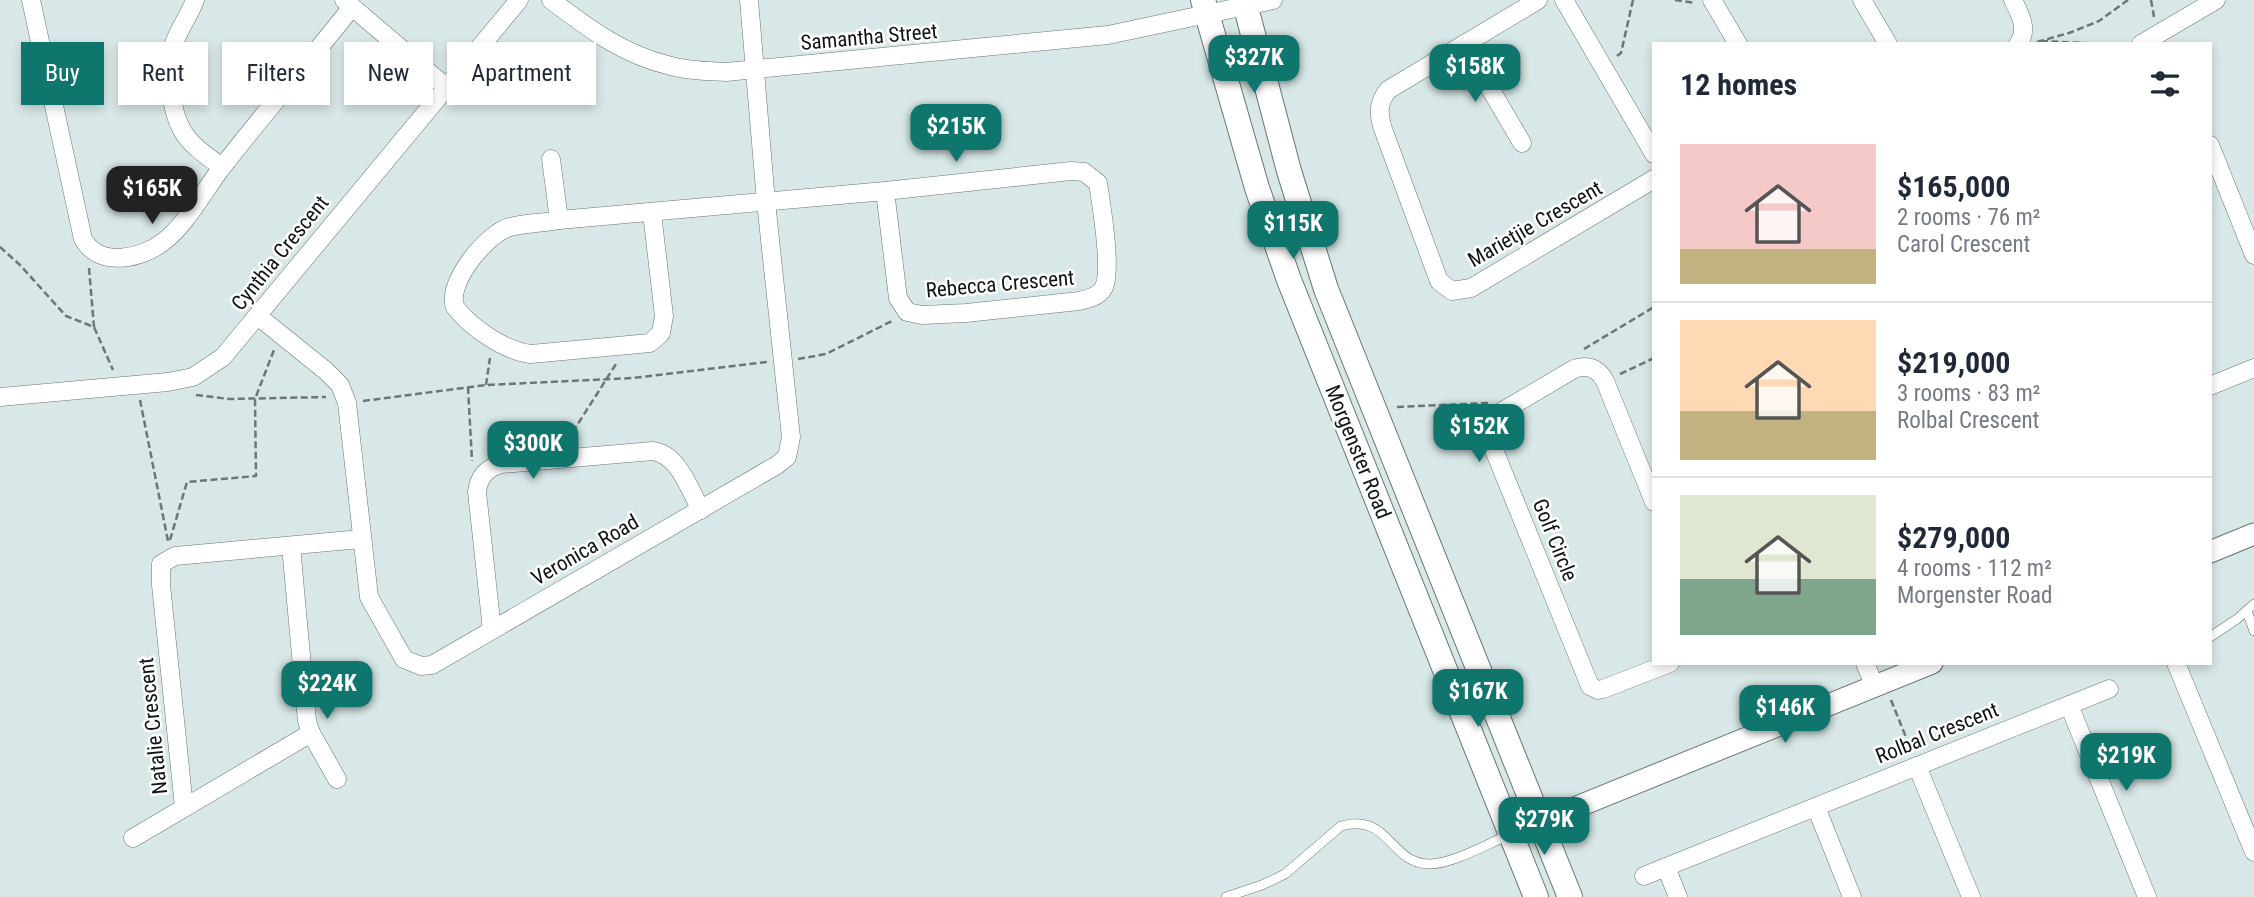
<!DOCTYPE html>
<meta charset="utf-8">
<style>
:root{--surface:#fff;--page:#f6f6f7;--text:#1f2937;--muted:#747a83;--line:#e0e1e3;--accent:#0f766e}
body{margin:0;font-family:"Roboto Condensed",sans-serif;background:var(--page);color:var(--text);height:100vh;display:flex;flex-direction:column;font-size:26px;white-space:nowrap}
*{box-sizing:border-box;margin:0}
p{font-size:23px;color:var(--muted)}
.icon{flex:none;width:38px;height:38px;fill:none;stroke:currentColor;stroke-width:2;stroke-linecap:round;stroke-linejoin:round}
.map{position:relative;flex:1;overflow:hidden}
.panel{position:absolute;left:1652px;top:42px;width:560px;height:623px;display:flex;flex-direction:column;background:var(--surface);border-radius:0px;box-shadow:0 4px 10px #0003}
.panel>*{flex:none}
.top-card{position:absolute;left:21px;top:42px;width:665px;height:63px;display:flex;gap:14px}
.price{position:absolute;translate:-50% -60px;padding:0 16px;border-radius:14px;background:var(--accent);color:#fff;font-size:23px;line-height:46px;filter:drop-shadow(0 2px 4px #0008)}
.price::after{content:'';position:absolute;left:50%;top:42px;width:21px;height:16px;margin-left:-10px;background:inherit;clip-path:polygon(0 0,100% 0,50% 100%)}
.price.current{background:#222;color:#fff}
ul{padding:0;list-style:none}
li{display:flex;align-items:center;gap:21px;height:175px;padding:0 28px}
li+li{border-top:2px solid var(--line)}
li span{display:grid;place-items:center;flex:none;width:196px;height:140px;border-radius:0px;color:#555}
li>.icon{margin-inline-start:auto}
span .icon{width:84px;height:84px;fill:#fffc;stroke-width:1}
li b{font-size:30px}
h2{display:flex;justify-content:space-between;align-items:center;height:84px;padding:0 28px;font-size:30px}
.tag{padding:0 24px;border-radius:0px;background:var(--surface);box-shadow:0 4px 10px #0003;font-size:24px;line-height:63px}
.tag.current{background:var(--accent);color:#fff}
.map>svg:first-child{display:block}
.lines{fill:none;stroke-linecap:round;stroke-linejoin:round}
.service-casing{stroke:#687676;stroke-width:10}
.minor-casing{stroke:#687676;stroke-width:19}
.tertiary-casing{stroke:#687676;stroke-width:23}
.secondary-casing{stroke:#687676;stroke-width:26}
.path{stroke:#6d7777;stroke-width:2.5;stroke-dasharray:7 3.5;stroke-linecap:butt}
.service{stroke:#fff;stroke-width:9}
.minor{stroke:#fff;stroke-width:18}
.tertiary{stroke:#fff;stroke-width:21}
.secondary{stroke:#fff;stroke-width:24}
.labels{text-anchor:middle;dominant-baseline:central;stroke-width:5;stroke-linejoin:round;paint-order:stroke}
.street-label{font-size:21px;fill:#0e1313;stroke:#fff}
</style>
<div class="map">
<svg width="2254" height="897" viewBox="0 0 2254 897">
<rect width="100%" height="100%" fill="#d8e7e7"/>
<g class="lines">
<defs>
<g id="service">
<path d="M2247,611L2254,631"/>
<path d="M2210,637L2237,619L2254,604"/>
<path d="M1226,897L1262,885L1285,874L1341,826C1390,812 1389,865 1431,864C1454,863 1487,844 1509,835"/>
</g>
<g id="minor">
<path d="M31,0L83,239C99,268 141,259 163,242C188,223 204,190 223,166C265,112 310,60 352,7"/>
<path d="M195,0C189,17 176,32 172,50C166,70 171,111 182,130C190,145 208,157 222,167"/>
<path d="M344,0L446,87"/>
<path d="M551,0C589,29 624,55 671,66C689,71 708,71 726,72L1108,35L1273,0"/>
<path d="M1538,0L1388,90C1378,103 1378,113 1383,129L1439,281L1452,291L1471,288L1654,179"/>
<path d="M1564,0L1654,154"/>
<path d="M1712,0L1738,44"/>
<path d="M1862,0L1888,44"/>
<path d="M2013,0C2020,14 2029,30 2018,44"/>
<path d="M1464,44L1522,143"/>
<path d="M2141,44L2216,0"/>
<path d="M2210,145L2254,255"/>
<path d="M551,159L559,220"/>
<path d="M652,213L664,316L661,333L650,343L531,354C505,351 471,328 455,307C446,283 487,233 510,227C526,223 544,223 559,220L885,191L1071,171L1084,172L1098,183C1101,203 1113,273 1103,289C1098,297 1088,299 1079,301L966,313L922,315L907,312L898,298L885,191"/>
<path d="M259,317L326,371L340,385L347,403L369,597L404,659L421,666L432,665L777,465L787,457L791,437L766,202L749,0"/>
<path d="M2210,386L2254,368"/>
<path d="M0,397L168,382L193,377L223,357L519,0"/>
<path d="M1654,502L1605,381C1598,368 1587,364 1574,369L1501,412L1492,422L1490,440L1590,686L1598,690L1603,689L1670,663"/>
<path d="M492,630L477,492C479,476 486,469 501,464L653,451C679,455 689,489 701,510"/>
<path d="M1865,663L1875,687"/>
<path d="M2176,663L2254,852"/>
<path d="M2069,705L2147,897"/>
<path d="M311,733L337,779"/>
<path d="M1917,766L1971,897"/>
<path d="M184,807L161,585V564L175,556L361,539"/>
<path d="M1816,807L1852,897"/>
<path d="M133,838L311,733L307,721L291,546"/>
<path d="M1644,876L1666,867"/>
<path d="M1678,897L1666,867L2109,689"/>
</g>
<g id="tertiary">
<path d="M2210,552L2254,534"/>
<path d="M1510,834L1932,663"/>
</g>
<g id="secondary">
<path d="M1203,0L1257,188L1289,280L1536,897"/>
<path d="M1244,0L1289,171L1326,289L1570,897"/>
</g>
</defs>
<use href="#service" class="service-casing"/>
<use href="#minor" class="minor-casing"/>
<use href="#tertiary" class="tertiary-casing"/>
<use href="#secondary" class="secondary-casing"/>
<g class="path">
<path d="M1675,0L1695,3"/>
<path d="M2151,0L2154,17"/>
<path d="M2041,41L2104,44"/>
<path d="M2037,42L2069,33L2099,21L2128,0"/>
<path d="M1617,56L1621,53L1633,0"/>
<path d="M0,247L20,265L66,316L94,327L113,370"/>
<path d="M89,268L94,327"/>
<path d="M1584,349L1654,307"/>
<path d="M798,359L826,354L892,321"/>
<path d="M1620,374L1654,358"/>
<path d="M486,385L490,358"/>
<path d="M468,387L472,461"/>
<path d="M196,395L229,399L326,397"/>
<path d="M140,400L168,541"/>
<path d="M363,401L486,385L633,378L767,362"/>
<path d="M1397,407L1488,403"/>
<path d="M567,441L616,364"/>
<path d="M170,540L187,482L256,476L255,399L274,350"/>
<path d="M1891,700L1912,752"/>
</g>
<use href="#service" class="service"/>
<use href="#minor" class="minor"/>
<use href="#tertiary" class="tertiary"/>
<use href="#secondary" class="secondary"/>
</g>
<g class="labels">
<g class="street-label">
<text transform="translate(869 37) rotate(-5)">Samantha Street</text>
<text transform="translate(1535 224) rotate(-30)">Marietjie Crescent</text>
<text transform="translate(280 253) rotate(-51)">Cynthia Crescent</text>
<text transform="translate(1000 284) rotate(-5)">Rebecca Crescent</text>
<text transform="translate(1358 452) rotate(68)">Morgenster Road</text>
<text transform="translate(1555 540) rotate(68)">Golf Circle</text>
<text transform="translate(585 550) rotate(-30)">Veronica Road</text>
<text transform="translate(153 726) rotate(-96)">Natalie Crescent</text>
<text transform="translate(1937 733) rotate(-22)">Rolbal Crescent</text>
</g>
</g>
</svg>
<b class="price" style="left:1254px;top:95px">$327K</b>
<b class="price" style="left:1475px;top:104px">$158K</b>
<b class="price" style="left:956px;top:164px">$215K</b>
<b class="price current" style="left:152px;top:226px">$165K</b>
<b class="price" style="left:1293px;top:261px">$115K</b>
<b class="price" style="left:1479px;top:464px">$152K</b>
<b class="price" style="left:533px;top:481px">$300K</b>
<b class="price" style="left:327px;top:721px">$224K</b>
<b class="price" style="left:1478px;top:729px">$167K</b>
<b class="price" style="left:1785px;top:745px">$146K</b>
<b class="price" style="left:2126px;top:793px">$219K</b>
<b class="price" style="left:1544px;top:857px">$279K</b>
<div class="top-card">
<a class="tag current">Buy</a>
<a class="tag">Rent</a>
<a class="tag">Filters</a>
<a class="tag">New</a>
<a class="tag">Apartment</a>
</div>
<section class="panel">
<h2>12 homes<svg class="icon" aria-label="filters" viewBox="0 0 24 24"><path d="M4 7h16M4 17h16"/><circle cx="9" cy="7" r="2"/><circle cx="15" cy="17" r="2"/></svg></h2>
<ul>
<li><span style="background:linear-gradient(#f6c9c9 75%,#c2b280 0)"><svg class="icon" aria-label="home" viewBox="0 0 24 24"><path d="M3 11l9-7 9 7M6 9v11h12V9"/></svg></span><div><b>$165,000</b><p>2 rooms · 76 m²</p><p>Carol Crescent</p></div></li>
<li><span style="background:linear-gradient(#ffd9b3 65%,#c2b280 0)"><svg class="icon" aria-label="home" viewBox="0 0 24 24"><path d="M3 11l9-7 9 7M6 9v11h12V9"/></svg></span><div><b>$219,000</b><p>3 rooms · 83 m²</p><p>Rolbal Crescent</p></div></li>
<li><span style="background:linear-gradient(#dfe7d0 60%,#7fa58c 0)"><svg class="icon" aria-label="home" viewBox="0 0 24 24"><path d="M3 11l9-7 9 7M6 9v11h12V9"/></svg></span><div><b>$279,000</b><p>4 rooms · 112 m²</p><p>Morgenster Road</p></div></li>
</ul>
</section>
</div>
